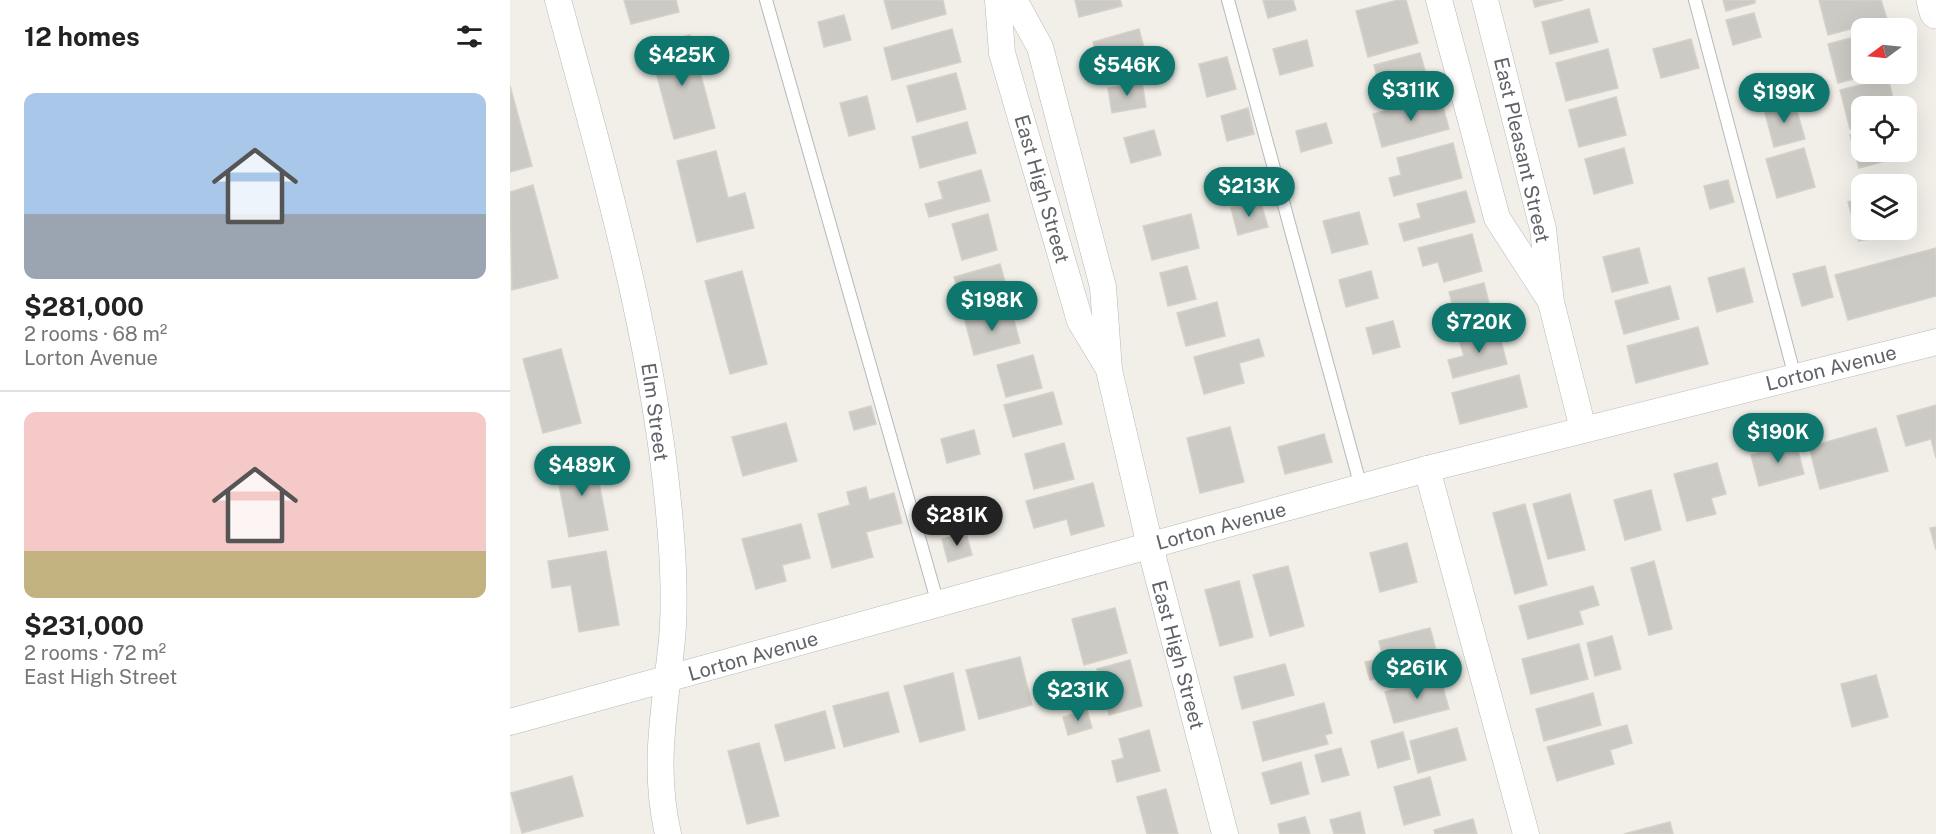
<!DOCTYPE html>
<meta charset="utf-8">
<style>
:root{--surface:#fff;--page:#f6f6f6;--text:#222;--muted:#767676;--line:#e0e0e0;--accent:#0f766e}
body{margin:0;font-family:"Public Sans",sans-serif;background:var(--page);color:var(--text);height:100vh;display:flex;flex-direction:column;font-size:22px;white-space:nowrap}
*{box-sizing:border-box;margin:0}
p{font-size:20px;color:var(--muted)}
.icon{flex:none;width:33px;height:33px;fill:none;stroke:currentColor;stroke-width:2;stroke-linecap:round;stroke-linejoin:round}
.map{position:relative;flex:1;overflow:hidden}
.panel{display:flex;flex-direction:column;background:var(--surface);width:510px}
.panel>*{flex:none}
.needle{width:39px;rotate:255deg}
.controls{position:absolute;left:1341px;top:18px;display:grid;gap:12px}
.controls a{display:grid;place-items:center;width:66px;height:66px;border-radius:12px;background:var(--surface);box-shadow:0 6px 24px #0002;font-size:30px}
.price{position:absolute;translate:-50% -51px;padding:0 14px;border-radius:21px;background:var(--accent);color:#fff;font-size:20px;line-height:39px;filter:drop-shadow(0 2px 3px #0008)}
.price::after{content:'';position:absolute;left:50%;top:36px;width:18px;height:14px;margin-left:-9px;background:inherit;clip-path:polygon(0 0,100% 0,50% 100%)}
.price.on{background:#222;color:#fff}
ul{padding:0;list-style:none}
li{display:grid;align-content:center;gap:12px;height:318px;padding:0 24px}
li+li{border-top:2px solid var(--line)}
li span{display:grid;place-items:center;height:186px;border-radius:12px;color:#555}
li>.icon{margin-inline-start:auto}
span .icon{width:108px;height:108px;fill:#fffc;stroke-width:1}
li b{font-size:26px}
h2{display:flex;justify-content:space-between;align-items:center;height:72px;padding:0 24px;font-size:26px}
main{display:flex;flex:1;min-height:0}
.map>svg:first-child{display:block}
.building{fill:#cccac5;stroke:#d6d1c6;stroke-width:1.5}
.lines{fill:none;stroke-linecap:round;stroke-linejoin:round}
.service-casing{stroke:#b5b8bc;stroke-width:14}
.minor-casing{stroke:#b5b8bc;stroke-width:27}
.secondary-casing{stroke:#b6babf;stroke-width:34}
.service{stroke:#fff;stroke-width:12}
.minor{stroke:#fff;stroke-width:26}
.secondary{stroke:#fff;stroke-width:33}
.labels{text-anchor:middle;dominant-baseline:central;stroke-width:4.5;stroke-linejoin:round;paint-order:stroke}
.street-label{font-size:20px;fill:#5f6368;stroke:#fff}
</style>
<main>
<section class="panel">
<h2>12 homes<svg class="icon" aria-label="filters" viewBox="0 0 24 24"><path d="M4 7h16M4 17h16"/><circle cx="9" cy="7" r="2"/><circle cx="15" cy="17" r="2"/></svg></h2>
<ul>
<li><span style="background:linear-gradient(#a9c7e8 65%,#9aa5b1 0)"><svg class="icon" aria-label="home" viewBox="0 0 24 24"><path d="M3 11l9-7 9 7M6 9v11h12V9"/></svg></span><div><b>$281,000</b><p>2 rooms · 68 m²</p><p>Lorton Avenue</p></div></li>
<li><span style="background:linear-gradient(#f6c9c9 75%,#c2b280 0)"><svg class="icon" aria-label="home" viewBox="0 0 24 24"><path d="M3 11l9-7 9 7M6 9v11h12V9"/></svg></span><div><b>$231,000</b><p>2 rooms · 72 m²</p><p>East High Street</p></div></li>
</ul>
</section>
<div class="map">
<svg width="1426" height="834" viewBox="0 0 1426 834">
<rect width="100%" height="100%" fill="#f1efe8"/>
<g class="building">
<path d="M114,0H166L169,12L121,24Z"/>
<path d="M374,0H433L436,14L382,29Z"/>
<path d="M565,0H610L612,6L569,17Z"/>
<path d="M753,0H783L786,10L758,18Z"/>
<path d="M888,0H896L908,43L858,57L846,11Z"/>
<path d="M1023,0H1053L1025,7Z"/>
<path d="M1213,0H1245V3L1216,11Z"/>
<path d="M1309,0H1371L1377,19L1318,35Z"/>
<path d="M1079,9L1088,42L1040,54L1032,22Z"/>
<path d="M1244,13L1251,37L1223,45L1216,20Z"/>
<path d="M334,15L341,40L314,47L308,22Z"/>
<path d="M442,29L451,62L382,80L374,48Z"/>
<path d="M629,29L638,63L592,76L583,42Z"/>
<path d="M180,35L205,128L164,139L139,46Z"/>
<path d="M1352,35V74H1363L1328,83L1318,44Z"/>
<path d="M1181,39L1189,68L1151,78L1143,49Z"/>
<path d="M797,40L803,66L770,75L763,49Z"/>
<path d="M1098,49L1108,88L1056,101L1046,63Z"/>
<path d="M910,53L920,88L873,100L864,65Z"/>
<path d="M717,57L726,89L697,97L689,64Z"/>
<path d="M446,73L456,109L407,122L397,86Z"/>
<path d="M1378,78L1385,106H1352V126L1340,129L1330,90Z"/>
<path d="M632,82L636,107L602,113L598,88Z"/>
<path d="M0,86L22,166L0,172Z"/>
<path d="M357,96L365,129L339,136L330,103Z"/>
<path d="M930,96L939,129L872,147L863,114Z"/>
<path d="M1106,97L1116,135L1069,147L1059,110Z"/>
<path d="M1284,101L1295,139L1264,147L1254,109Z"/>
<path d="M738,108L744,134L717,141L711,116Z"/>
<path d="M457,122L466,153L410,168L402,137Z"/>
<path d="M816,123L822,143L791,152L786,131Z"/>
<path d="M644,130L651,155L621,163L614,138Z"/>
<path d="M1352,132V152H1396L1397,155L1349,168L1340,135Z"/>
<path d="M943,143L952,178L884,196L879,178L891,175L887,158Z"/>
<path d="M1114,148L1123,183L1084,194L1075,159Z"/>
<path d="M1294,148L1305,187L1267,198L1256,159Z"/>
<path d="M206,151L218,198L235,193L244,228L187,242L167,161Z"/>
<path d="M471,170L480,201L419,217L415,204L433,199L428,182Z"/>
<path d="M1218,180L1224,202L1200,209L1194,186Z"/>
<path d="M23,185L48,278L2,290L0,192Z"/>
<path d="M956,191L965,222L894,241L889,224L911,218L907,204Z"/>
<path d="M1352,198V230H1392L1349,241L1338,202Z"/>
<path d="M750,200L758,227L728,235L721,208Z"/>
<path d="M849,212L858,244L822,253L813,221Z"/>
<path d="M478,214L487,250L452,260L442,224Z"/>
<path d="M681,214L689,248L642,260L633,226Z"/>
<path d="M962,234L972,271L934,282L928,262L913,266L908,248Z"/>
<path d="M1129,248L1138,283L1102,292L1093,257Z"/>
<path d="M1426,248V296L1338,320L1325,275Z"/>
<path d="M490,264L499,296L453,308L444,277Z"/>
<path d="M677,266L686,299L658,306L650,273Z"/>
<path d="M1315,266L1323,297L1292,306L1283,274Z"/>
<path d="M1234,268L1243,302L1207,312L1198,278Z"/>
<path d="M232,271L257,364L220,374L195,281Z"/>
<path d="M861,271L868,298L836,307L829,280Z"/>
<path d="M974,283L983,319L949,328L939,292Z"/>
<path d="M1160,286L1169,319L1114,334L1105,301Z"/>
<path d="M707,302L715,336L676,346L667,313Z"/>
<path d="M501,309L510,343L464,355L455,321Z"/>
<path d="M883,321L890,347L863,354L856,328Z"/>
<path d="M1188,327L1198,364L1126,383L1117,346Z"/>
<path d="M988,329L997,364L943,378L938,360L954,356L949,340Z"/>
<path d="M749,339L754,356L729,363L734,383L694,394L684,357Z"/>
<path d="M51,349L71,423L33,433L13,359Z"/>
<path d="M523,355L532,388L496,397L487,365Z"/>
<path d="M1009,375L1017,407L950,424L942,393Z"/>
<path d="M543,392L552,424L503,437L494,405Z"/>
<path d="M1426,405V458L1421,439L1396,446L1387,416Z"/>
<path d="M361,406L366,424L344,430L339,412Z"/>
<path d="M276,423L287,461L233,476L222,437Z"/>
<path d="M720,427L734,482L690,493L677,438Z"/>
<path d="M1366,428L1378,471L1310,489L1299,447Z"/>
<path d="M464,430L470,454L437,463L431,439Z"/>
<path d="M814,434L822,462L775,474L768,447Z"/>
<path d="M554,443L564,479L524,489L515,454Z"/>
<path d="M1286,443L1294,474L1249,486L1241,455Z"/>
<path d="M84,456L98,530L59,537L45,464Z"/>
<path d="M1207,463L1216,494L1201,498L1206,514L1177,521L1164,474Z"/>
<path d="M583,483L594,526L561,535L557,519L524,528L516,501Z"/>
<path d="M356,487L359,500L384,493L392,523L356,532L363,557L322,568L308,514L340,505L337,492Z"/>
<path d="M1141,490L1151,530L1115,540L1104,500Z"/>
<path d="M1060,494L1075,550L1038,559L1023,504Z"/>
<path d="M1015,504L1037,585L1005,594L983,513Z"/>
<path d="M291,524L300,558L272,565L276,581L246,589L232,539Z"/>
<path d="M1426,527V550L1420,528Z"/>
<path d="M456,533L462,555L438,562L432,539Z"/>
<path d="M897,543L907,582L870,592L860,553Z"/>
<path d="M96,551L109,625L69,632L61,585L42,588L38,561Z"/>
<path d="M1144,561L1162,629L1139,635L1121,568Z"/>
<path d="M778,566L794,626L760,636L743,575Z"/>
<path d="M729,581L743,637L710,646L695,590Z"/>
<path d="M1083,586L1089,605L1069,611L1073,624L1018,639L1009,606Z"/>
<path d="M605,608L617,653L574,665L562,619Z"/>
<path d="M920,628L929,661L860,680L855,662L873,658L869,641Z"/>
<path d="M1102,636L1111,669L1085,676L1077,643Z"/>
<path d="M1069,644L1078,679L1021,694L1012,659Z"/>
<path d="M510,657L522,705L469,719L456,670Z"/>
<path d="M620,660L632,706L599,715L587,669Z"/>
<path d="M775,664L784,695L732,709L724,677Z"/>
<path d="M443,673L455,730L410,742L394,686Z"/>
<path d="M1366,675L1378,717L1342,727L1331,684Z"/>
<path d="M930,677L939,709L884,723L875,692Z"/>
<path d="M378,692L389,732L334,747L323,706Z"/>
<path d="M1083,693L1091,725L1034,741L1026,709Z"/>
<path d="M814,703L822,733L815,735L818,744L753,761L743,722Z"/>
<path d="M577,710L582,728L558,735L553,717Z"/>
<path d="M315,711L325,748L275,761L265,725Z"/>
<path d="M1117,725L1122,743L1100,750L1104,764L1047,781L1037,747Z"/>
<path d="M947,728L956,760L908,773L900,741Z"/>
<path d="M639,730L650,771L607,782L602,761L614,758L609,739Z"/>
<path d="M893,732L900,759L868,768L861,741Z"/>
<path d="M249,743L269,816L237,824L218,751Z"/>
<path d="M831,748L839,775L812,782L805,755Z"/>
<path d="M791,762L799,794L761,804L752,773Z"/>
<path d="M62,776L73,816L12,833L1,793Z"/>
<path d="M920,777L930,815L894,825L884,787Z"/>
<path d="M656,789L668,834H637L627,797Z"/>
<path d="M850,812L855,834H824L820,820Z"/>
<path d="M795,817L800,834H770L768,824Z"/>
<path d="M963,819L967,834H925L924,830Z"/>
<path d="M1160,822L1163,834H1114Z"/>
</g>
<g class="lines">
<defs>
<g id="service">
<path d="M256,0L428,604"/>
<path d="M718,0L851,487"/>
<path d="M1185,0L1285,377"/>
</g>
<g id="minor">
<path d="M48,0C97,181 150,362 162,550C164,583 165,616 161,649C154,714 143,768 158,834"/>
<path d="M488,0L492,53L570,321L596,364"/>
<path d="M504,0L530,47L593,287L599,370L640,546L715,834"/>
<path d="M929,0L987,218L1038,297"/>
<path d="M975,0L1033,229L1041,302L1073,429"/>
<path d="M917,469L1016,834"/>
<path d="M0,722L917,469L1426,342"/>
</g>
<path id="secondary" d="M1423,0L1426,12"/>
</defs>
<use href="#service" class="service-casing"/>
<use href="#minor" class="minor-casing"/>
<use href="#secondary" class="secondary-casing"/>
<use href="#service" class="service"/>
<use href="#minor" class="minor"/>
<use href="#secondary" class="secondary"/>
</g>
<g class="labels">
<g class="street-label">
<text transform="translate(1012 150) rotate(77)">East Pleasant Street</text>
<text transform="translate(532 189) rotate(74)">East High Street</text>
<text transform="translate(1321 368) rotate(-14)">Lorton Avenue</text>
<text transform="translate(145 412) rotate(82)">Elm Street</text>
<text transform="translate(711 526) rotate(-15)">Lorton Avenue</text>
<text transform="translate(668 655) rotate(75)">East High Street</text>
<text transform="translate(243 656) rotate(-16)">Lorton Avenue</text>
</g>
</g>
</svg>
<div class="controls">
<a><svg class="needle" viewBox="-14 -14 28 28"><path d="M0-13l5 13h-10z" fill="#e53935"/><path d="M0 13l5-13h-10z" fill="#767676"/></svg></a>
<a><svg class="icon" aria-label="locate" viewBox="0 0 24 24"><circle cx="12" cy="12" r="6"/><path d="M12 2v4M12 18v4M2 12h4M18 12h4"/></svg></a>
<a><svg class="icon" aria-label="layers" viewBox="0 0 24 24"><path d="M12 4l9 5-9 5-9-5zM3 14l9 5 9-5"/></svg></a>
</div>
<b class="price" style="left:172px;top:87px">$425K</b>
<b class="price" style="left:617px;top:97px">$546K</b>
<b class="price" style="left:901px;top:122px">$311K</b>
<b class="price" style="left:1274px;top:124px">$199K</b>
<b class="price" style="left:739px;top:218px">$213K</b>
<b class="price" style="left:482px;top:332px">$198K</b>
<b class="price" style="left:969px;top:354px">$720K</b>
<b class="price" style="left:1268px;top:464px">$190K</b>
<b class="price" style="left:72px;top:497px">$489K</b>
<b class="price on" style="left:447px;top:547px">$281K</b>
<b class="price" style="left:907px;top:700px">$261K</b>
<b class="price" style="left:568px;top:722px">$231K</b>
</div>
</main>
